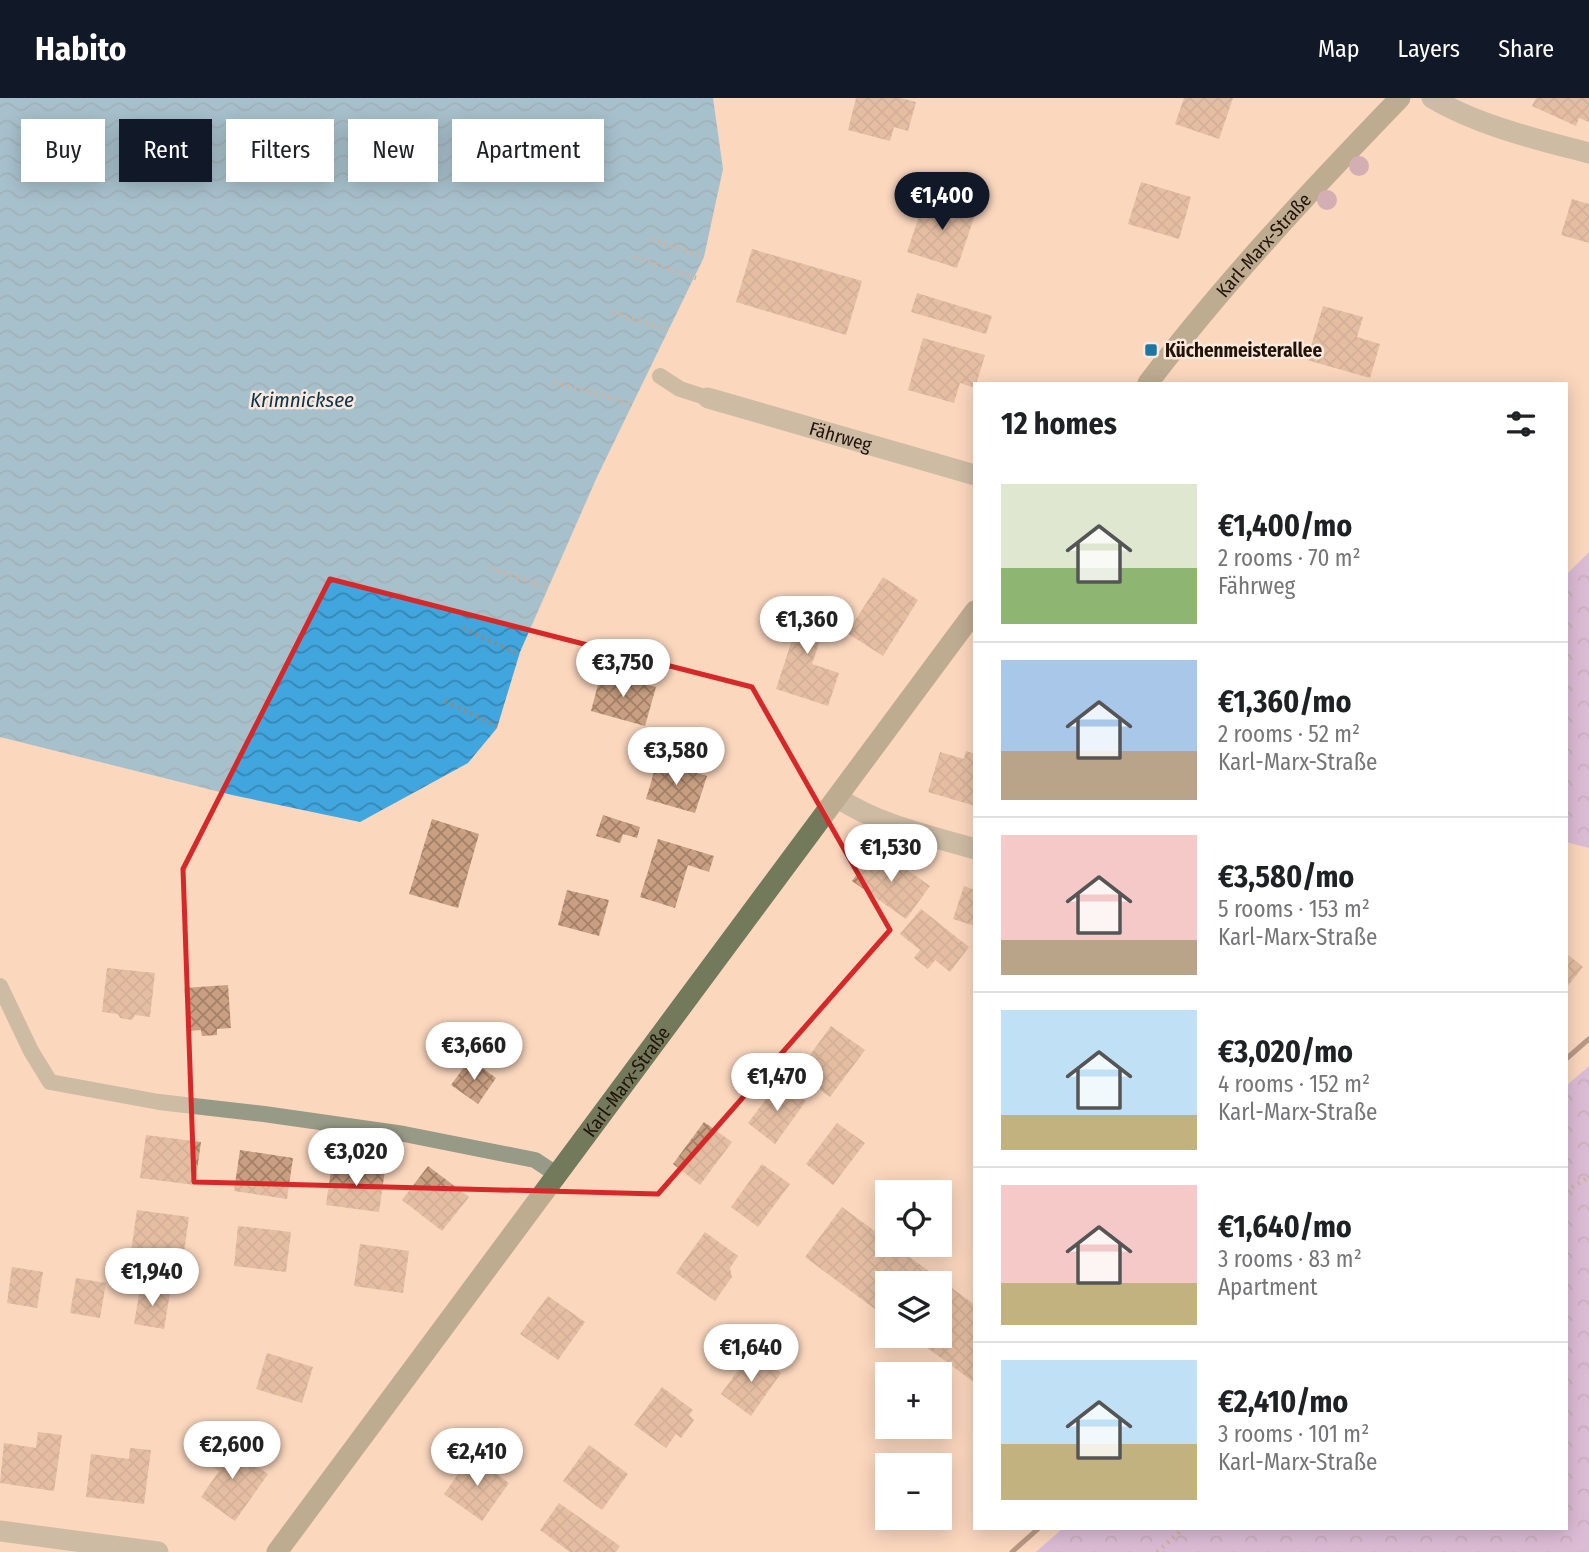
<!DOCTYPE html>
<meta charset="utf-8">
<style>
:root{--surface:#fff;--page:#f2f2f2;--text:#202124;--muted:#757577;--line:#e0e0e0;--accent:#111827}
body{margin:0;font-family:"Fira Sans Condensed",sans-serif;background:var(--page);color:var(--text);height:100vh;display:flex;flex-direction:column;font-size:26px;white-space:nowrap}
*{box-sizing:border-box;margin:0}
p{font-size:23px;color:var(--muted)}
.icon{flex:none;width:38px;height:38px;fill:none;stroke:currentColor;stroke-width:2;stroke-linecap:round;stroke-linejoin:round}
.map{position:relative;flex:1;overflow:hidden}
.drawer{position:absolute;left:973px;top:284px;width:595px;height:1148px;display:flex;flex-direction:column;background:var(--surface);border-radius:0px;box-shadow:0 4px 18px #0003}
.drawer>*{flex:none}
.guide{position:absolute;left:21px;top:21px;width:665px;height:63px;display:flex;gap:14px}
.buttons{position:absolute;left:875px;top:1082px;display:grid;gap:14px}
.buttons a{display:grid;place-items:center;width:77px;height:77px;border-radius:0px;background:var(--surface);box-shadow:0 4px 18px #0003;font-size:35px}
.price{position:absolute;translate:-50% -60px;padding:0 16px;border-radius:24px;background:#fff;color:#222;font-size:23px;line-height:46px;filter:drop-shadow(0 2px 4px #0008)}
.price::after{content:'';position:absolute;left:50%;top:42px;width:21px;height:16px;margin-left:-10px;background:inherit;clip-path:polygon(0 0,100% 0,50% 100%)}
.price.active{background:var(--accent);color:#fff}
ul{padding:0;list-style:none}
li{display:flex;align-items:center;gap:21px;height:175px;padding:0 28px}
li+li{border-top:2px solid var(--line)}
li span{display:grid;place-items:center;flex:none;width:196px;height:140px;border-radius:0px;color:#555}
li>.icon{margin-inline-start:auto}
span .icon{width:84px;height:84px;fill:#fffc;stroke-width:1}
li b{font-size:30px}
h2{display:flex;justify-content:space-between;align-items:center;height:84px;padding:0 28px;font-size:30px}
.tag{padding:0 24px;border-radius:0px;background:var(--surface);box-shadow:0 4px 18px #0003;font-size:24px;line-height:63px}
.tag.active{background:var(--accent);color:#fff}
header{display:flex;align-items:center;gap:42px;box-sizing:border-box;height:98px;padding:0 35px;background:var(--accent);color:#fff}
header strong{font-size:33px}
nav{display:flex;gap:38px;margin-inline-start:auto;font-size:24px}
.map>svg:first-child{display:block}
.forest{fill:url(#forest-crowns)}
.water{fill:url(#water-waves)}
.building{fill:url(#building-cross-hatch)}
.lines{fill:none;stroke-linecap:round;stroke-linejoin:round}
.path{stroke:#a08572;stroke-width:4.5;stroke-dasharray:2 5;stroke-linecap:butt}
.lane{stroke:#969a86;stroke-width:16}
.street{stroke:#969a86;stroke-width:21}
.secondary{stroke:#73795b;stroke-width:21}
.rail{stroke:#655040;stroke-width:5}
.tree{fill:#a37ea9}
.marked{fill:none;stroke:#d62828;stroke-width:5;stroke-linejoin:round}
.poi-dot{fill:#1b76a4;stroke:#fbe8dc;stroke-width:2.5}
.labels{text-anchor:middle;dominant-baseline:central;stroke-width:5;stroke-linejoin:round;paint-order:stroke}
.street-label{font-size:19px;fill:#221308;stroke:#fbe8dc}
.poi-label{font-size:19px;font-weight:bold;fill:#221308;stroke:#fbe8dc;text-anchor:start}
.water-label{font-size:21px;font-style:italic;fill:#0a354d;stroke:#fbe8dc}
</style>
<header>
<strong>Habito</strong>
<nav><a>Map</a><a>Layers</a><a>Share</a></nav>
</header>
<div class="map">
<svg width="1589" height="1454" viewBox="0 0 1589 1454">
<defs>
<pattern id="forest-crowns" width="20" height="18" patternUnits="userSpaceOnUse" patternTransform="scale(1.75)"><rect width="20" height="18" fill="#b59bf1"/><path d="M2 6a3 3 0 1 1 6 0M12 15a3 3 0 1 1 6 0" fill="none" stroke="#937dc1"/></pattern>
<pattern id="water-waves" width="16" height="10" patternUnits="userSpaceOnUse" patternTransform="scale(1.75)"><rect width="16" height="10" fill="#41a6de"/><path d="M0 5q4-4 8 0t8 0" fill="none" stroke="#3686b2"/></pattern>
<pattern id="building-cross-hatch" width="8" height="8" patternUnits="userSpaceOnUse" patternTransform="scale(1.75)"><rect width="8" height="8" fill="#c99f81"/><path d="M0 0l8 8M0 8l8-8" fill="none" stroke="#a38068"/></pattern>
</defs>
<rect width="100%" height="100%" fill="#fbd7be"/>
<g class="forest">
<path d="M1589,454V750L1566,744V477Z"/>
<path d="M1589,968V1454H1036L1063,1430H1566V988Z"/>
</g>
<path class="water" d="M0,0H713L723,71L704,159L597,379L520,554L497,630L468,665L360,724L232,697L0,639Z"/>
<g class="building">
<path d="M856,0H901L916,4L908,33L894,29L890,43L848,32Z"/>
<path d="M1184,0H1233L1219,41L1175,26Z"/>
<path d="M1536,0H1589V24L1579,20L1576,28L1532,8Z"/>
<path d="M1141,84L1191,99L1179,141L1128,126Z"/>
<path d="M926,98L976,114L957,170L907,154Z"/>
<path d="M1572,101L1589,106V145L1561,137Z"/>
<path d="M752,151L862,183L846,237L736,204Z"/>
<path d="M917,195L992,218L986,236L911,214Z"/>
<path d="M1323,208L1363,219L1357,239L1380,246L1370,280L1307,262Z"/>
<path d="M923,240L985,257L975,290L960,285L954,305L908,292Z"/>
<path d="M883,479L918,502L883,558L847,535Z"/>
<path d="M787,504L838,520L832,538L822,535L812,566L839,575L828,608L776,591L797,527L781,522Z"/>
<path d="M601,575L656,589L645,628L591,613Z"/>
<path d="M966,653L975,656V708L928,694L940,654L964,661Z"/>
<path d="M657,664L707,678L695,715L646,701Z"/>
<path d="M603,717L640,729L637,740L623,736L620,745L596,738Z"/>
<path d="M432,721L479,736L458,810L409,796Z"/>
<path d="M658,741L714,758L709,774L688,767L675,810L640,799Z"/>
<path d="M876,750L930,788L906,821L852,783Z"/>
<path d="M964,788L975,792V828L953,821Z"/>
<path d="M567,792L609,802L599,838L558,827Z"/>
<path d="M921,811L969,849L950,874L935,862L928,871L914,860L920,852L900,836Z"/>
<path d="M1566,855L1583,869L1566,890Z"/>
<path d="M107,870L155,875L150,919L135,917L132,922L120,920L118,916L102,914Z"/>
<path d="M228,887L231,930L217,931V937L202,938L201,932L188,933L184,890Z"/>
<path d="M831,928L865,952L830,999L797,975Z"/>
<path d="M470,961L496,980L478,1006L451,987Z"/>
<path d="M779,984L806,1003L775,1046L748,1025Z"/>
<path d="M704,1024L732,1044L700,1087L673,1066Z"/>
<path d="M837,1025L865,1045L833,1087L806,1066Z"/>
<path d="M146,1037L201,1044L195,1087L140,1080Z"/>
<path d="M240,1052L293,1060L287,1101L234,1093Z"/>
<path d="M332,1065L385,1072L379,1114L326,1107Z"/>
<path d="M762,1066L790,1086L758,1129L731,1109Z"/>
<path d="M428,1068L469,1099L442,1133L402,1102Z"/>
<path d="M842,1109L887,1142V1146H892L975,1207V1285L910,1237H940V1185H887V1220L805,1159Z"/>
<path d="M137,1112L189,1119L183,1161L131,1154Z"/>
<path d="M238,1128L291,1134L286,1174L234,1168Z"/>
<path d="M705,1134L738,1158L730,1170L732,1179L715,1203L676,1175Z"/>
<path d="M360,1146L409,1153L403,1195L354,1188Z"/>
<path d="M12,1169L43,1174L37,1210L7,1205Z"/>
<path d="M76,1180L106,1185L100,1220L70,1215Z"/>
<path d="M140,1190L170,1195L164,1231L134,1226Z"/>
<path d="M548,1198L585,1224L558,1262L520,1236Z"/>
<path d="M751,1254L781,1275L751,1318L721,1296Z"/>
<path d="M267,1255L313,1269L302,1305L256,1291Z"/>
<path d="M662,1289L693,1312L689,1317L694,1322L681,1340L676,1336L666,1350L634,1327Z"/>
<path d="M38,1334L62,1337L54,1393L0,1385L4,1345L36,1350Z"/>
<path d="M220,1343L268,1376L235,1423L201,1399L219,1373L206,1364Z"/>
<path d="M589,1347L628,1376L602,1412L563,1383Z"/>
<path d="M130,1350L151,1352L144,1406L86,1399L91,1356L129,1361Z"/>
<path d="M471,1358L509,1385L482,1423L444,1396Z"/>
<path d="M559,1405L620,1448L616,1454H570L540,1432Z"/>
</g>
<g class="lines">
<g class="path">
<path d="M651,141L704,159"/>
<path d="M635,159L696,180"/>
<path d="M612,214L671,233"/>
<path d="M554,284L632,306"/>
<path d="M490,470L549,490"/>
<path d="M463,530L520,557"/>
<path d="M445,603L497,628"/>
<path d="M1566,1093L1589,1079"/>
<path d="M1157,1454L1184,1430"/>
</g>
<g class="lane">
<path d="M660,278L680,291L708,300"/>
<path d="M0,888L31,953L50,984L159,1004L264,1016L404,1036L535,1062L556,1076"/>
</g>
<g class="street">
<path d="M1432,0C1479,28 1536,41 1589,55"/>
<path id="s1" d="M708,300L975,377"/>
<path d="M838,700C879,727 927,737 975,751"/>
<path d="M0,1433L158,1454"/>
</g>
<g class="secondary">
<path id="s2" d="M1148,285C1224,185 1312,91 1400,0"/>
<path id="s3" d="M277,1454L975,513"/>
</g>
<g class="rail">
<path d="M1566,961L1589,941"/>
<path d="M1012,1454L1039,1430"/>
</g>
</g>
<g class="tree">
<circle cx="1359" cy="68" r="10"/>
<circle cx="1327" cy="102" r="10"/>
</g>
<path d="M0 0H1589V1454H0ZM330,481L752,589L890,832L658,1096L194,1084L183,771Z" fill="#fbd7be" fill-opacity=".55" fill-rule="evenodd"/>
<path class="marked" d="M330,481L752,589L890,832L658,1096L194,1084L183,771Z"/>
<rect class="poi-dot" x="1144" y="245" width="14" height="14" rx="3.5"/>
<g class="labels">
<g class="street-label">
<text stroke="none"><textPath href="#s2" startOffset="180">Karl-Marx-Straße</textPath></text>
<text stroke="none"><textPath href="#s1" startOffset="138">Fährweg</textPath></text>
<text stroke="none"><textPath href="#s3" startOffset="586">Karl-Marx-Straße</textPath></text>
</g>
<g class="poi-label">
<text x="1165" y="252">Küchenmeisterallee</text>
</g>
<g class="water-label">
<text x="302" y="302">Krimnicksee</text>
</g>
</g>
</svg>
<div class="buttons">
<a><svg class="icon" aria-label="locate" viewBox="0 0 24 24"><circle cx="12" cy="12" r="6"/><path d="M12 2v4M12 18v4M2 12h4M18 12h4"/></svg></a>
<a><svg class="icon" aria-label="layers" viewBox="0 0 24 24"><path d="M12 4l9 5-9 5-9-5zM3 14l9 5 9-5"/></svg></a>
<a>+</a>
<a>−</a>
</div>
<b class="price active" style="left:942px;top:134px">€1,400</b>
<b class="price" style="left:807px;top:558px">€1,360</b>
<b class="price" style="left:623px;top:601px">€3,750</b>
<b class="price" style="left:676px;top:689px">€3,580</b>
<b class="price" style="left:891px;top:786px">€1,530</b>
<b class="price" style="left:474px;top:984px">€3,660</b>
<b class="price" style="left:777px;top:1015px">€1,470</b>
<b class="price" style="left:356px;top:1090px">€3,020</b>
<b class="price" style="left:152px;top:1210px">€1,940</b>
<b class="price" style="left:751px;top:1286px">€1,640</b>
<b class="price" style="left:232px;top:1383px">€2,600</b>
<b class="price" style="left:477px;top:1390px">€2,410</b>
<div class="guide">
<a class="tag">Buy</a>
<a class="tag active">Rent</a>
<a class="tag">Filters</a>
<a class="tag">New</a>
<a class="tag">Apartment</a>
</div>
<section class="drawer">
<h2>12 homes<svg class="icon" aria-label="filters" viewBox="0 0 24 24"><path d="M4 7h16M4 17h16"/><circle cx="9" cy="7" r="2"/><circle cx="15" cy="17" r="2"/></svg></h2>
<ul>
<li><span style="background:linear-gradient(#dfe7d0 60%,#8fb573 0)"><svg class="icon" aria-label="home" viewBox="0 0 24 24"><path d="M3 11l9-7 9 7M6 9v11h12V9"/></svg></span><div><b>€1,400/mo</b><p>2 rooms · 70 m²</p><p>Fährweg</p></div></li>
<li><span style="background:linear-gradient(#a9c7e8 65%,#b9a48a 0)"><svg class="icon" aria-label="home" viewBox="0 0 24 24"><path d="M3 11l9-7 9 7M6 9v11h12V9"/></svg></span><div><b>€1,360/mo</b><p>2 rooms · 52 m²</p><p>Karl-Marx-Straße</p></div></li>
<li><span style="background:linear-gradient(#f6c9c9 75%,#b9a48a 0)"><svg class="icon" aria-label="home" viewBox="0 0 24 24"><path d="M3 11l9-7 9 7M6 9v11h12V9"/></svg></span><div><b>€3,580/mo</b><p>5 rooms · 153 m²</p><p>Karl-Marx-Straße</p></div></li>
<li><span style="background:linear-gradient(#bfe0f5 75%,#c2b280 0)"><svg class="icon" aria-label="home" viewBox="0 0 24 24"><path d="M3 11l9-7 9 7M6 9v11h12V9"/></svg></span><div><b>€3,020/mo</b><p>4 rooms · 152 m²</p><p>Karl-Marx-Straße</p></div></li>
<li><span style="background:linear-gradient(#f6c9c9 70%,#c2b280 0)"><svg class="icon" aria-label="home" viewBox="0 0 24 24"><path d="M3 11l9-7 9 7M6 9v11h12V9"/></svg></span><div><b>€1,640/mo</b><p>3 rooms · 83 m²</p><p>Apartment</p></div></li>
<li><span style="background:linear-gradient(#bfe0f5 60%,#c2b280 0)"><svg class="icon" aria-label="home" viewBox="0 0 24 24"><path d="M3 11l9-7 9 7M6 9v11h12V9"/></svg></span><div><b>€2,410/mo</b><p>3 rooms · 101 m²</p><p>Karl-Marx-Straße</p></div></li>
</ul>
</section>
</div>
